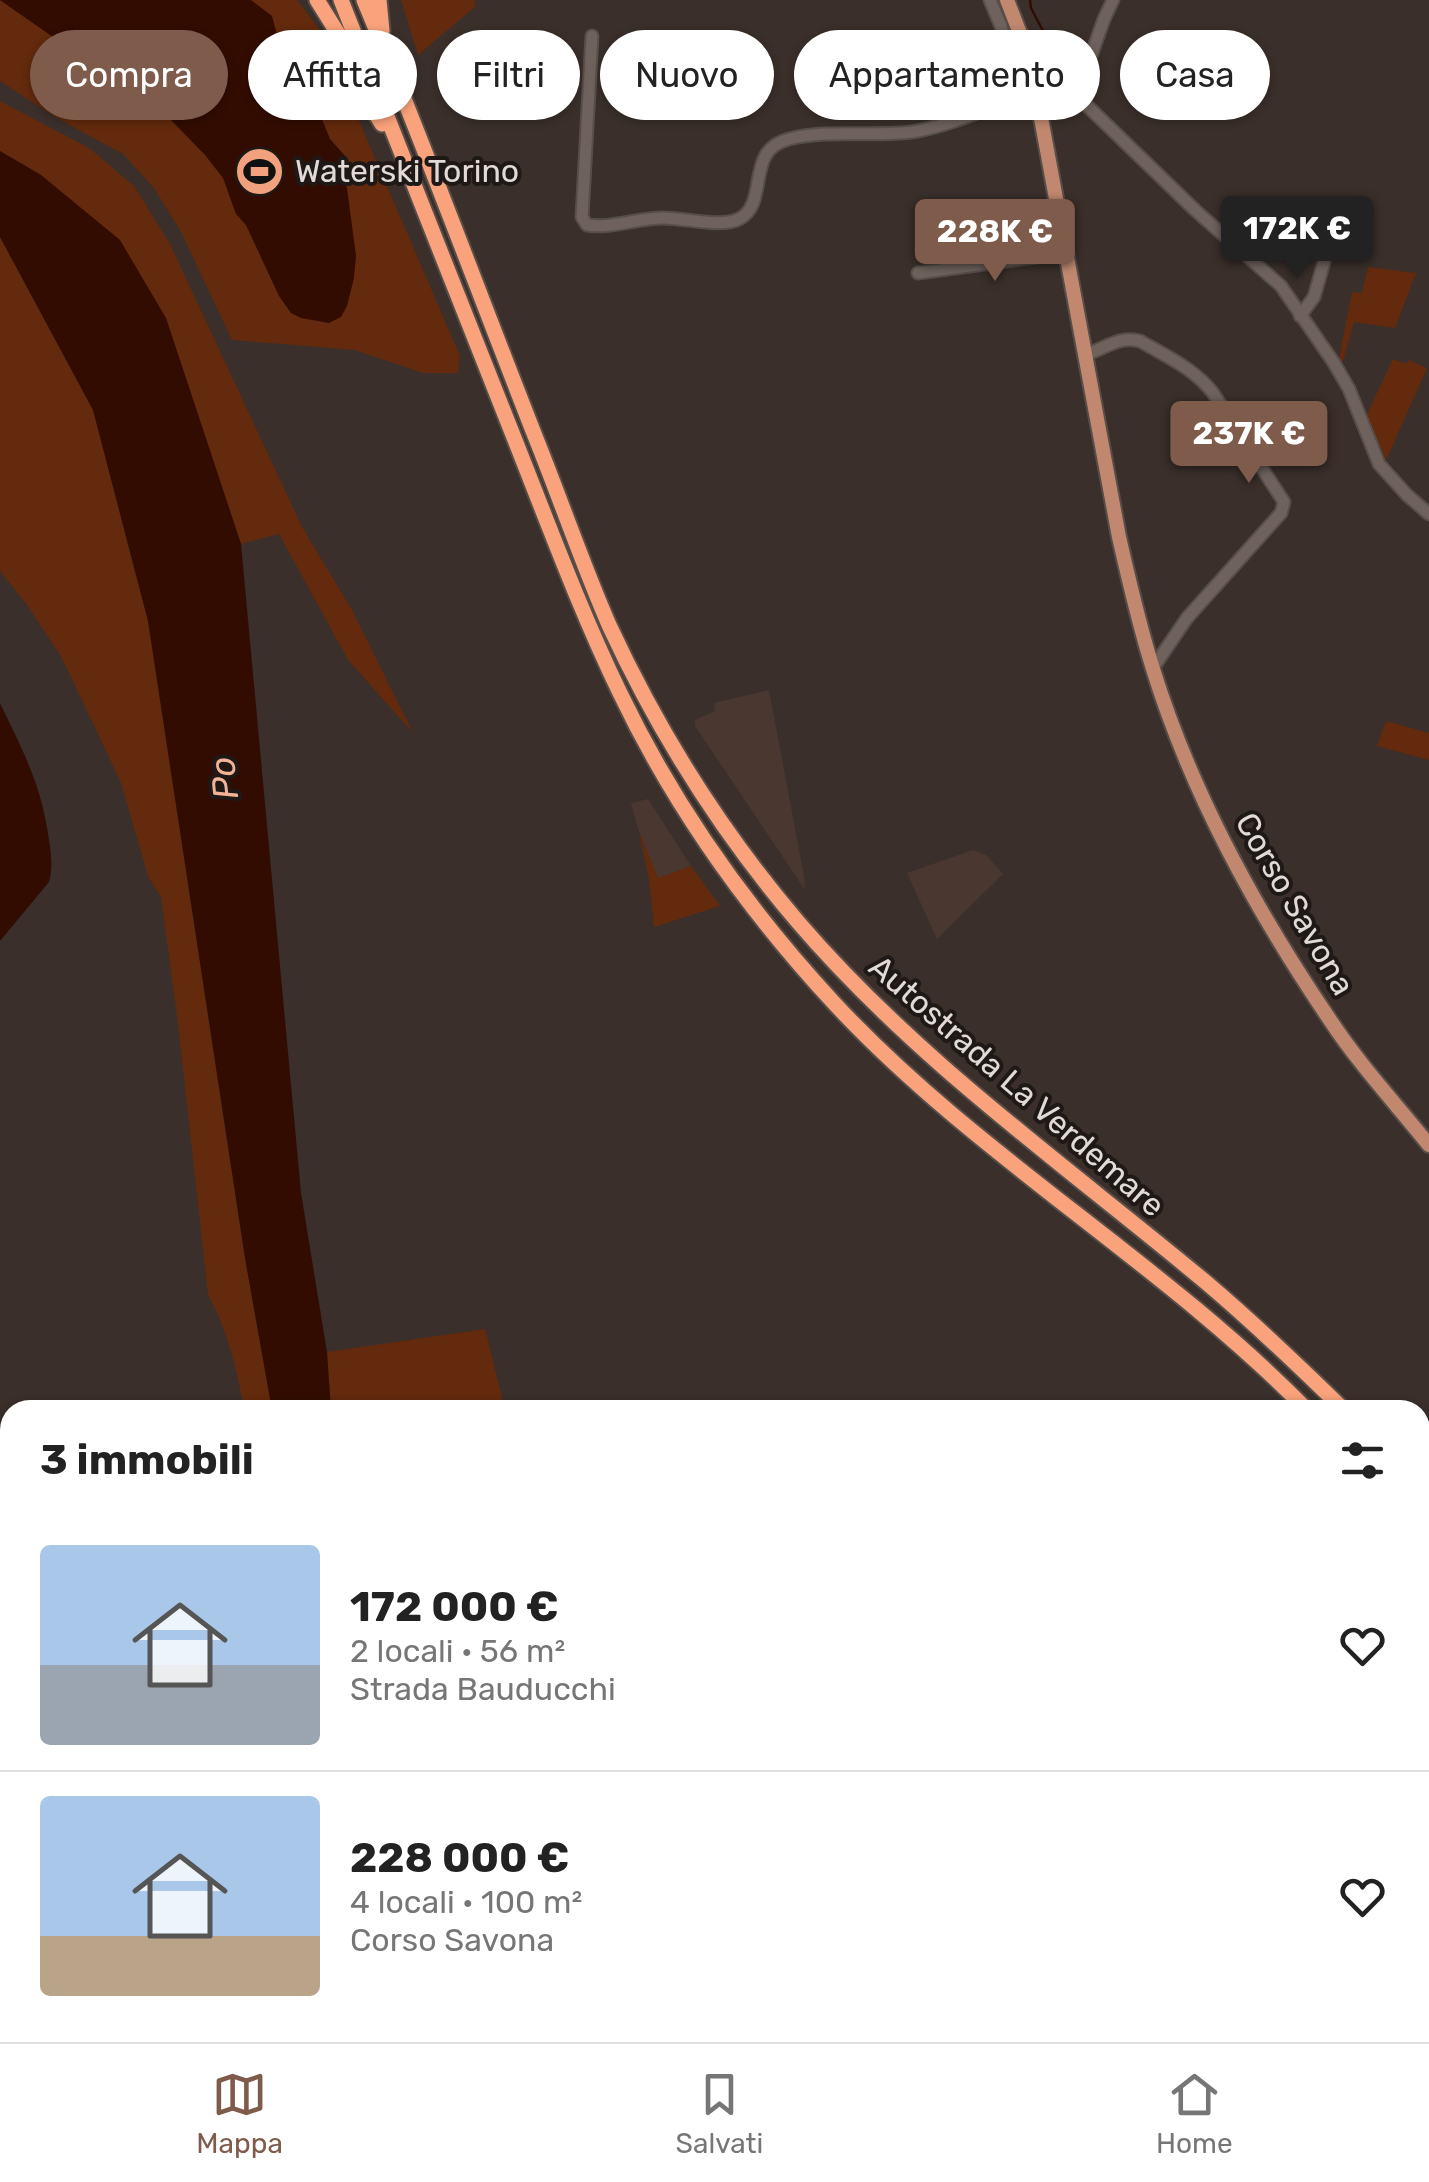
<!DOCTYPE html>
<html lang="it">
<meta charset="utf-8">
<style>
:root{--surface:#fff;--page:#f2f2f2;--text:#222;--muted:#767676;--line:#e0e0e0;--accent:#7f5b4b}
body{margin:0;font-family:Rubik,sans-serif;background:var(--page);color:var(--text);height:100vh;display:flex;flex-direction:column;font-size:38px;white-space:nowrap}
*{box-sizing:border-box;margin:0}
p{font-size:32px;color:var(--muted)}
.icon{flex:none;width:55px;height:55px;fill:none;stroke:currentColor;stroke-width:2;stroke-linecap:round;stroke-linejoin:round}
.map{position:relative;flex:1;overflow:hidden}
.side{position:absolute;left:0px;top:1400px;width:1430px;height:642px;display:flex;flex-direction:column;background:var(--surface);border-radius:30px 30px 0 0;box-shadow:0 2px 8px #0004}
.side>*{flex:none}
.guide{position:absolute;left:30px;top:30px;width:1370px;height:90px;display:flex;gap:20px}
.price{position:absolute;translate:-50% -85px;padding:0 22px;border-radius:10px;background:var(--accent);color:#fff;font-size:32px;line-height:65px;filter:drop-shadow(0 2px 5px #0008)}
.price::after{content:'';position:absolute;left:50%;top:60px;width:30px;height:22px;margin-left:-15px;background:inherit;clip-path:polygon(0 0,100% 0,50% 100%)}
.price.active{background:#222;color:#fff}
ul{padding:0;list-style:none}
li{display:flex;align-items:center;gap:30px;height:250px;padding:0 40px}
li+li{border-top:2px solid var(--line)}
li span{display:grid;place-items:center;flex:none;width:280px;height:200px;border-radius:10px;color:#555}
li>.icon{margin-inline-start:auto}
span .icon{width:120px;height:120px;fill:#fffc;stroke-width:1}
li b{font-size:42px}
h2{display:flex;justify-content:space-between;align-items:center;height:120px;padding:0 40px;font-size:42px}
.chip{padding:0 35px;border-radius:45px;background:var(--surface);box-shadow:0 2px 8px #0004;font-size:35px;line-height:90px}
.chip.active{background:var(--accent);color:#fff}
.tab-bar{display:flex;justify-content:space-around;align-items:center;height:140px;border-top:2px solid var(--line);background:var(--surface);font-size:28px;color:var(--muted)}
.tab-bar a{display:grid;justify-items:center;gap:5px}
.tab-bar .active{color:var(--accent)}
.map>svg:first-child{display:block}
.built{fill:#493730}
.green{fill:#632a0d}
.water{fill:#320c00}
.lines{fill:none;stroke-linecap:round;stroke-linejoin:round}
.stream{stroke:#320c00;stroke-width:2.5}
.river{stroke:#320c00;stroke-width:15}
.minor-casing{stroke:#574e4a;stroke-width:15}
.major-casing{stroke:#574e4a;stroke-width:18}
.highway-casing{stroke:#574e4a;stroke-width:19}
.minor{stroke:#6f625d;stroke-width:11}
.major{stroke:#c2886f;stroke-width:14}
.highway{stroke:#f9a27b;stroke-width:15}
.labels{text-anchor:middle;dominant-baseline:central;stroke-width:8;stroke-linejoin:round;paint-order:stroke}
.poi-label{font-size:32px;fill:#e1dad7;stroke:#1e1916;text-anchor:start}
.street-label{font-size:32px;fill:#e1dad7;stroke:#1e1916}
.water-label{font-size:35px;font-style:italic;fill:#f3b396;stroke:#1e1916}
</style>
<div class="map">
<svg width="1429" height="2042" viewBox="0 0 1429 2042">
<rect width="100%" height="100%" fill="#3a2f2a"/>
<g class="built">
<path d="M769,690L804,876L805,890L695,726V720L715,711L714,703Z"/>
<path d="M648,799L691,866L658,879L639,832L631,803Z"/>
<path d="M973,850L986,855L1003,874L937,939L907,873Z"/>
</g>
<g class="green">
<path d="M0,0H297L320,30L460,356L458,373H423L355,350L232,340L180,230L154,188L123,154L57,118L0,81Z"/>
<path d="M401,0H475V7L418,55Z"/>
<path d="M0,101L89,148L134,186L170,244L302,527L352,610L413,733L348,660L279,534L241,544L166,318L41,175L0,151Z"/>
<path d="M0,237L93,410L148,621L245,1258L272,1410H244C237,1370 228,1331 208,1295L178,1024L161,897L148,876L121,783L62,658L27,605L0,571Z"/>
<path d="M1368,267L1416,273L1395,328L1354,322L1342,364L1339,358L1352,292L1362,293Z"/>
<path d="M1393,359L1406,364L1409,360L1427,368L1386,460L1366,416Z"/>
<path d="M1386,721L1429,733V760L1377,746Z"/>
<path d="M639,832L658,878L691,866L720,906L654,927L649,880Z"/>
<path d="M485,1329L505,1410H331L327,1352Z"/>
<path d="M10,1978V2032L121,2033L118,2042H0V1981Z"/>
<path d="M629,2033H909L908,2042H643Z"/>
</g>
<g class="water">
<path d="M0,0H251L272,16L278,38L312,94L330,139L346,157L348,168L342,178L347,188L356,256L354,278L347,306L341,317L329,323L301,318L291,313L279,296L246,225L236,214L223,178L205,155L170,119Z"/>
<path d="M0,151L41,175L120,240L166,318L241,544L301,1193L327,1352L331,1410H272L245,1258L148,621L93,410L0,237Z"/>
<path d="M0,703C21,747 39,780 47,828C50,846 54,864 49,882L0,941Z"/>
</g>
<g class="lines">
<g class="stream">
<path d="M1030,0L1031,8L1054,52L1073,76L1078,78"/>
<path d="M1053,53L1060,85"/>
<path d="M1420,1424L1429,1419"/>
</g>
<path class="river" d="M1342,2032L1359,2042"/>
<defs>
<g id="minor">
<path d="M990,0L1001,26L1021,96"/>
<path d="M592,36L582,217L587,225C612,229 637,218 663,218C684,218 721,228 739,219C770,203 744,150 789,139C829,129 871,137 912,132C955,125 994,104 1036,91L1048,97L1077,96L1195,210L1281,286L1334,363L1349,389L1379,464L1407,495L1429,514"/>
<path d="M1077,96L1104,19L1113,0"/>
<path d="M918,273L1066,253"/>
<path d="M1300,316L1314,297L1324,262"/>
<path d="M1084,355C1108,348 1116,336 1140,341C1166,356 1195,369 1213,393L1284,502L1281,513L1187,618L1153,668"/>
</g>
<path id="major" d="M1007,0L1023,41L1036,91L1119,537C1129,581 1139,625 1153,669C1191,792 1258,914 1330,1020C1359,1064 1396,1104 1429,1145"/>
<g id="highway">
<path d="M317,0L347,48L371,106L382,124"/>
<path d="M341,0C397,142 453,284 509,425C545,515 578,606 620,693C674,806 749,911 834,1003C976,1156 1161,1261 1307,1410"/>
<path d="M364,0C424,144 478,291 535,436C560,498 582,563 609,625C658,731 722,833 798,922C917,1061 1068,1167 1208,1284C1255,1324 1300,1367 1344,1410"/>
<path d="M379,0L382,31"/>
<path d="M1420,1492L1429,1502"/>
<path d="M1420,1532L1429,1542"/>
</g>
</defs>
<use href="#minor" class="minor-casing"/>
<use href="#major" class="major-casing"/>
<use href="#highway" class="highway-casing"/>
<use href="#minor" class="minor"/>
<use href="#major" class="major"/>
<use href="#highway" class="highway"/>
</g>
<defs>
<symbol id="stadium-disc" viewBox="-11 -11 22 22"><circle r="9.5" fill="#f1a17d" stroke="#1e1916"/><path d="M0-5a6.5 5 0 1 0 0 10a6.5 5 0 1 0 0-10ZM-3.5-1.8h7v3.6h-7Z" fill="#111"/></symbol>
</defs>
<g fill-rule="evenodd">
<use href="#stadium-disc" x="232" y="144" width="55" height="55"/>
</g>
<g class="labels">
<g class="poi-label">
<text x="295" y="171">Waterski Torino</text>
</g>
<g class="street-label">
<text transform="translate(1295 904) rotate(60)">Corso Savona</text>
<text transform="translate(1017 1086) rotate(41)">Autostrada La Verdemare</text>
</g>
<g class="water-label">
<text transform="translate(224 778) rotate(-96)">Po</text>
</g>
</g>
</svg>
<b class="price active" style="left:1297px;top:281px">172K €</b>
<b class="price" style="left:995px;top:284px">228K €</b>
<b class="price" style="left:1249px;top:486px">237K €</b>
<div class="guide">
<a class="chip active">Compra</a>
<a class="chip">Affitta</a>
<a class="chip">Filtri</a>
<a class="chip">Nuovo</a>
<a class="chip">Appartamento</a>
<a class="chip">Casa</a>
</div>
<section class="side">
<h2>3 immobili<svg class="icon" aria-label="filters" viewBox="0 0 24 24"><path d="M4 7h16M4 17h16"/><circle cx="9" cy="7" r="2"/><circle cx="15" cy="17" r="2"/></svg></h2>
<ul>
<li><span style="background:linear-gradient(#a9c7e8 60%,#9aa5b1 0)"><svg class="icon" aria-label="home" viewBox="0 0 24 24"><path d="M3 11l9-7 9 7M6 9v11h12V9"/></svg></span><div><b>172 000 €</b><p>2 locali · 56 m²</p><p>Strada Bauducchi</p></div><svg class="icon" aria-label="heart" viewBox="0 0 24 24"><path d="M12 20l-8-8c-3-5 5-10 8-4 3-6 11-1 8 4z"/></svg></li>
<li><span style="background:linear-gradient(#a9c7e8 70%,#b9a48a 0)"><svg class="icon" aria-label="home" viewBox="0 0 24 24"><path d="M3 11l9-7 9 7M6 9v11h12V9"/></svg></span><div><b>228 000 €</b><p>4 locali · 100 m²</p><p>Corso Savona</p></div><svg class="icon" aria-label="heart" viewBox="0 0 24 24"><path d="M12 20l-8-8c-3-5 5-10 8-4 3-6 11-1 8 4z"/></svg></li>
</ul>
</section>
</div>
<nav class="tab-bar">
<a class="active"><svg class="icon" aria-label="map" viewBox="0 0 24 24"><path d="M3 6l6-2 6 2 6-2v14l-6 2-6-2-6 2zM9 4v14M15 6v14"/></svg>Mappa</a>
<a><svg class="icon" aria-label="saved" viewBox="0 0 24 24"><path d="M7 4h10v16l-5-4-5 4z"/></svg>Salvati</a>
<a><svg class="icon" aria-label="home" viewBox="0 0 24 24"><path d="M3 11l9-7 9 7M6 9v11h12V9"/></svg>Home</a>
</nav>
